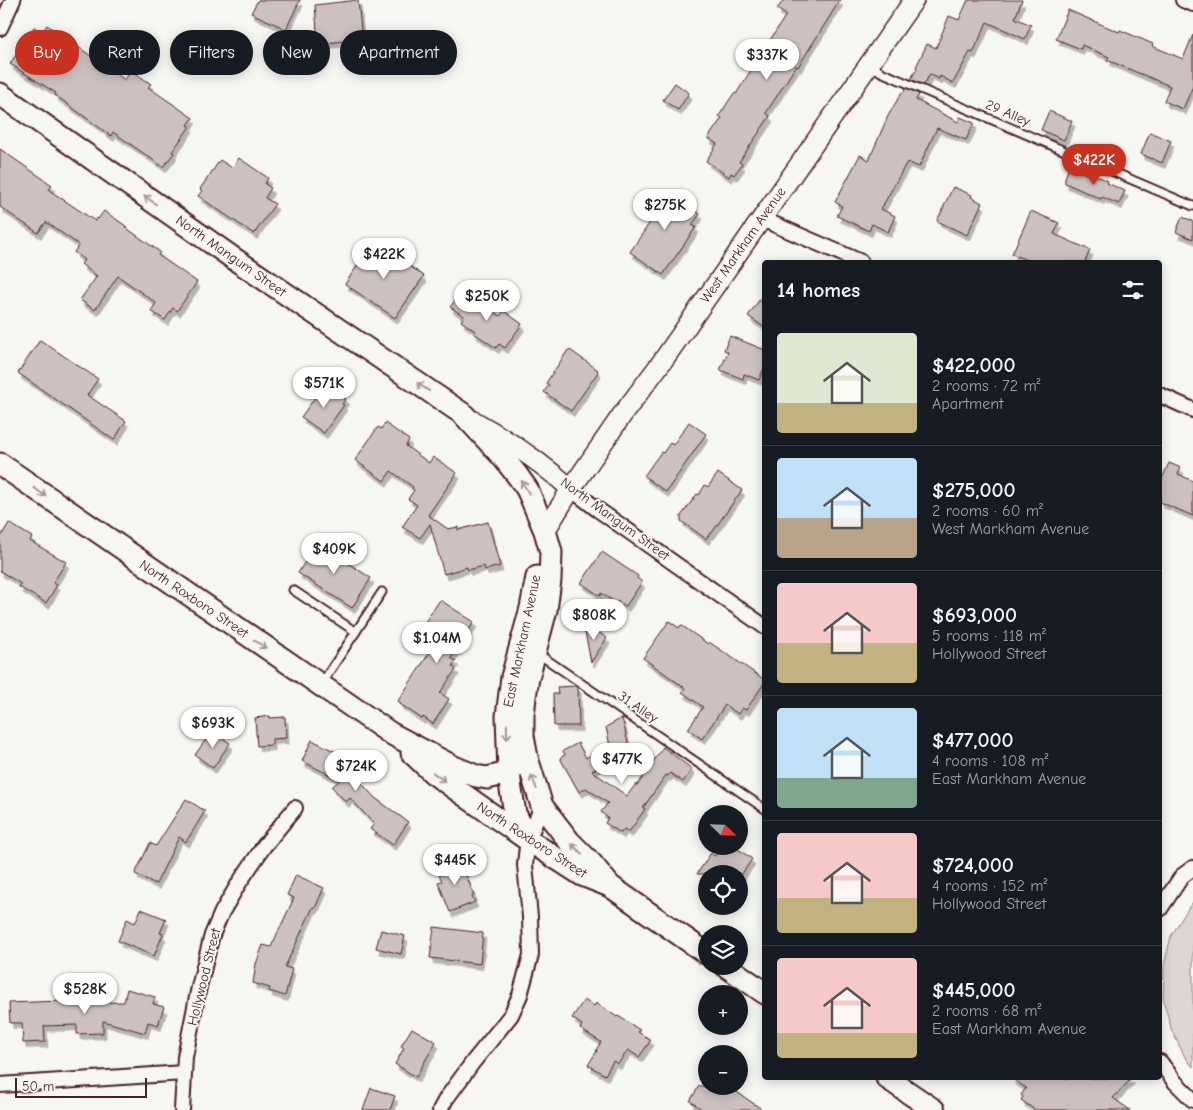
<!DOCTYPE html>
<meta charset="utf-8">
<style>
:root{--surface:#171b24;--page:#242831;--text:#f1f3f6;--muted:#9ea1a6;--line:#363941;--accent:#c8321e}
body{margin:0;font-family:"Comic Neue",sans-serif;background:var(--page);color:var(--text);height:100vh;display:flex;flex-direction:column;font-size:19px;white-space:nowrap}
*{box-sizing:border-box;margin:0}
p{font-size:16px;color:var(--muted)}
.icon{flex:none;width:28px;height:28px;fill:none;stroke:currentColor;stroke-width:2;stroke-linecap:round;stroke-linejoin:round}
.map{position:relative;flex:1;overflow:hidden}
.details{position:absolute;left:762px;top:260px;width:400px;height:820px;display:flex;flex-direction:column;background:var(--surface);border-radius:5px;box-shadow:0 2px 12px #0003}
.details>*{flex:none}
.banner{position:absolute;left:15px;top:30px;width:475px;height:45px;display:flex;gap:10px}
.needle{width:32px;rotate:113deg}
.fabs{position:absolute;left:698px;top:805px;display:grid;gap:10px}
.fabs a{display:grid;place-items:center;width:50px;height:50px;border-radius:50%;background:var(--surface);box-shadow:0 2px 12px #0003;font-size:25px}
.scale{position:absolute;left:15px;bottom:12px;width:132px;box-sizing:border-box;padding-left:5px;border:2px solid #4a1f2b;border-top:0;font-size:14px;line-height:18px;white-space:nowrap;color:#4a1f2b;-webkit-text-stroke:4px #f6f6f2;paint-order:stroke}
.price{position:absolute;translate:-50% -42px;padding:0 11px;border-radius:18px;background:#fff;color:#222;font-size:16px;line-height:32px;filter:drop-shadow(0 1px 2px #0008)}
.price::after{content:'';position:absolute;left:50%;top:30px;width:15px;height:11px;margin-left:-8px;background:inherit;clip-path:polygon(0 0,100% 0,50% 100%)}
.price.active{background:var(--accent);color:#fff}
ul{padding:0;list-style:none}
li{display:flex;align-items:center;gap:15px;height:125px;padding:0 15px}
li+li{border-top:1px solid var(--line)}
li span{display:grid;place-items:center;flex:none;width:140px;height:100px;border-radius:5px;color:#555}
li>.icon{margin-inline-start:auto}
span .icon{width:60px;height:60px;fill:#fffc;stroke-width:1}
li b{font-size:21px}
h2{display:flex;justify-content:space-between;align-items:center;height:60px;padding:0 15px;font-size:21px}
.chip{padding:0 18px;border-radius:22px;background:var(--surface);box-shadow:0 2px 12px #0003;font-size:18px;line-height:45px}
.chip.active{background:var(--accent);color:#fff}
.map>svg:first-child{display:block}
.green{fill:#ddd6d5;stroke:#947a80}
.building{fill:#ccc1c0;stroke:#4a1f2b;filter:url(#shadow)}
.lines{fill:none;stroke-linecap:round;stroke-linejoin:round}
.lane-casing{stroke:#4a1f2b;stroke-width:11}
.street-casing{stroke:#4a1f2b;stroke-width:18}
.secondary-casing{stroke:#4a1f2b;stroke-width:22}
.primary-casing{stroke:#4a1f2b;stroke-width:25}
.lane{stroke:#f6f6f2;stroke-width:7}
.street{stroke:#f6f6f2;stroke-width:14}
.secondary{stroke:#f6f6f2;stroke-width:19}
.primary{stroke:#f6f6f2;stroke-width:21}
.oneway{stroke:#a99598}
.labels{text-anchor:middle;dominant-baseline:central;stroke-width:4;stroke-linejoin:round;paint-order:stroke}
.street-label{font-size:14px;fill:#4a1f2b;stroke:#f6f6f2}
</style>
<div class="map">
<svg width="1193" height="1110" viewBox="0 0 1193 1110">
<defs>
<filter id="shadow"><feDropShadow dx="3" dy="5.5" stdDeviation="0" flood-color="#0004"/></filter>
</defs>
<rect width="100%" height="100%" fill="#f6f6f2"/>
<filter id="ink" filterUnits="userSpaceOnUse"><feTurbulence type="fractalNoise" baseFrequency=".02" numOctaves="2"/><feDisplacementMap in="SourceGraphic" scale="10" xChannelSelector="R" yChannelSelector="G"/><feConvolveMatrix kernelMatrix="1 2 1 2 8 2 1 2 1" color-interpolation-filters="sRGB"/></filter>
<g filter="url(#ink)">
<path class="green" d="M1193,902V1067L1185,1057L1172,1031L1163,999L1164,966L1171,936L1189,907Z"/>
<g class="building">
<path d="M258,0H300L286,29L251,13Z"/>
<path d="M358,0L362,39L318,44L315,5Z"/>
<path d="M784,0H840L798,67L796,66L766,113L770,116L739,162L742,164L734,175L731,173L729,177L706,161L717,144L708,138L722,118L719,116L734,93L736,94L786,15L777,9Z"/>
<path d="M968,0H1022L1015,18L1031,25L1025,39L987,22L973,53L970,52L953,83L940,76L939,79L930,74L924,85L911,79L917,68L916,67L927,44L936,48L949,16L959,20Z"/>
<path d="M1068,10L1119,32L1120,30L1153,44L1152,46L1183,59L1193,35V86L1183,109L1164,101L1170,86L1107,60L1109,57L1082,45L1081,49L1056,39Z"/>
<path d="M47,25L64,37L125,80L131,70L151,84L148,87L193,118L188,125L190,126L172,152L174,153L163,167L113,132L111,136L55,95L56,93L10,64L34,27L42,32Z"/>
<path d="M675,83L689,93L678,110L663,100Z"/>
<path d="M906,88L919,94L916,100L958,122L960,117L974,123L966,140L937,128L919,167L907,162L881,209L895,216L888,232L872,224L869,231L837,216L842,206L835,202L860,155L869,160L888,116L902,92L903,93Z"/>
<path d="M1049,111L1072,121L1064,140L1041,130Z"/>
<path d="M1150,132L1171,141L1162,163L1141,154Z"/>
<path d="M0,149L52,185L49,190L95,221L97,218L98,219L104,211L126,226L125,227L160,252L158,255L197,282L177,311L173,308L165,320L151,311L156,303L118,276L95,310L80,300L97,276L81,264L84,260L74,252L79,245L46,222L38,233L0,207Z"/>
<path d="M239,158L268,178L265,184L271,188L265,198L275,204L254,234L198,196L202,191L200,189L220,160L232,168Z"/>
<path d="M1069,167L1094,177L1095,175L1108,181L1107,183L1125,191L1119,204L1102,197L1101,199L1065,183V178Z"/>
<path d="M953,187L972,195L971,197L982,203L967,235L937,221Z"/>
<path d="M651,190L662,198L667,191L700,214L692,225L696,227L663,275L630,252L653,218L650,216L652,212L641,204Z"/>
<path d="M1031,211L1059,223L1054,234L1090,250L1085,262H1032L1012,254Z"/>
<path d="M1182,217L1193,221V239L1176,232Z"/>
<path d="M374,241L424,276L395,318L345,284Z"/>
<path d="M765,292V328L748,316Z"/>
<path d="M460,294L473,303L476,300L500,316L504,311L522,324L505,348L499,344L496,348L474,333L475,331L461,321L464,316L450,307Z"/>
<path d="M730,336L765,350V366L759,380L744,374L743,379L720,370L728,352L724,350Z"/>
<path d="M40,340L98,379L87,395L126,421L114,440L18,373Z"/>
<path d="M568,350H570L598,370L597,371L598,372L571,411L544,392L549,385L546,383Z"/>
<path d="M327,386L346,399L342,404L344,405L324,433L301,417L321,389L324,391Z"/>
<path d="M689,422L706,434L666,492L644,476L661,452L663,453L670,443L673,445Z"/>
<path d="M385,423L409,440L406,446L429,463L433,457L457,473L428,515L448,529L458,527V530L488,522L500,566L485,570L484,566L468,570L467,567L444,574L430,524L420,538L402,527L417,505L408,499L414,490L412,488L413,487L391,471L384,481L355,460L378,427L381,429Z"/>
<path d="M1169,463L1181,468L1178,474L1193,481V516L1160,502V483Z"/>
<path d="M718,473L742,490L711,534L710,533L706,539L681,521V516L697,494L699,495L705,485L708,487Z"/>
<path d="M9,523L32,537L30,541L66,562L53,583L57,585L46,603L19,587L21,584L0,571V538Z"/>
<path d="M317,543L371,578L352,608L298,573Z"/>
<path d="M602,552L638,576L637,578L642,582L626,606L618,601L616,603L601,593L600,596L581,583Z"/>
<path d="M440,600L474,622L451,658L456,661L452,666L456,669L440,693L449,699L433,724L423,717L422,719L400,704V703L398,701L439,638L428,631L431,626L425,622Z"/>
<path d="M669,621L679,628L681,625L708,644L709,642L765,680V682L746,710L742,708L738,714L725,705L702,739L688,729L703,707L682,692L685,688L643,658Z"/>
<path d="M583,622L607,638L591,662Z"/>
<path d="M576,686L578,687L579,726H554L553,694H558L557,687Z"/>
<path d="M270,716V718L285,717L286,738L272,739V745L257,746L255,718Z"/>
<path d="M622,718L629,747L611,751L606,727Z"/>
<path d="M212,731L230,743L213,768L195,755Z"/>
<path d="M312,740L338,753L337,756L375,798L408,822L393,845L370,829L374,824L350,798L346,802L332,787L340,780L302,761Z"/>
<path d="M578,743L586,758L592,754L599,766L592,771L627,796L636,784L637,786L663,747L692,769L683,782L670,773L668,776L666,775L643,808L645,809L629,832L624,829L621,833L605,823L608,818L601,812L608,803L586,788L579,792L560,758L565,755L563,751Z"/>
<path d="M186,799L205,811L186,842L179,837L156,884L135,874L150,843L156,846Z"/>
<path d="M721,846H734L752,859L742,874H697L711,853L715,856Z"/>
<path d="M457,858L460,866L462,865L474,895L472,896L475,902L450,912L438,882L442,881L439,875L442,874L439,866Z"/>
<path d="M296,875L324,888L315,908L313,907L285,967L292,969L285,996L269,991L270,988L253,983L256,964L263,945L271,947L294,898L287,895Z"/>
<path d="M141,909L166,919L160,933L163,934L154,956L118,941L127,919L135,923Z"/>
<path d="M434,927L483,933L480,964L430,958Z"/>
<path d="M381,930L405,936L401,954L376,948Z"/>
<path d="M127,989L155,997L153,1004L164,1007L158,1025L148,1022L145,1033L103,1021V1033L77,1034V1025L44,1026L45,1042L23,1043L22,1023H10L9,1003L88,1000V1003L124,1002Z"/>
<path d="M584,1000L594,1006L596,1003L617,1017L618,1016L640,1030L638,1032L651,1040L639,1057L628,1050L618,1064L613,1061L605,1075L588,1065L597,1051L596,1050L601,1042L580,1029L582,1025L572,1018Z"/>
<path d="M412,1028L436,1042L416,1077L395,1064L404,1048L401,1046Z"/>
<path d="M1011,1078H1132L1113,1098L1130,1110H1035L1021,1100L1023,1097L1021,1095L1026,1088Z"/>
<path d="M699,1086H728L763,1110H703L690,1101Z"/>
<path d="M371,1088L395,1096L390,1110H363Z"/>
</g>
<g class="lines">
<defs>
<g id="lane">
<path d="M869,64L881,72L1193,206"/>
<path d="M293,590L356,632"/>
<path d="M537,653L765,809"/>
<path d="M322,683L382,592"/>
</g>
<g id="street">
<path d="M1183,0L1193,4"/>
<path d="M0,28L13,0"/>
<path d="M762,219L861,262"/>
<path d="M1160,395L1193,410"/>
<path d="M571,489L597,509L765,627"/>
<path d="M1160,909L1182,876L1193,868"/>
<path d="M1160,1062L1175,1082L1193,1100"/>
<path d="M0,1085L184,1073"/>
<path d="M182,1110L185,1057L199,987L212,935L222,912L239,883L264,846L295,808"/>
<path d="M440,1110L446,1099L473,1062L511,1015L520,995L531,955L530,917L525,865L526,855L528,840L542,806"/>
</g>
<g id="secondary">
<path d="M474,421C508,440 542,463 571,489"/>
<path d="M545,531L571,489L622,415L664,359L914,0"/>
</g>
<g id="primary">
<path d="M0,94L233,258L463,414L502,456L517,475L527,489L531,498L545,531L551,552L550,580L546,610L528,678L525,697L523,716V736L527,758L542,806L569,841L591,863L610,886"/>
<path d="M0,464L390,733L454,767L476,776L487,778L504,774L509,772L527,758"/>
<path d="M412,753L433,773L528,840L582,875L610,886L706,953"/>
<path d="M528,840L515,813L511,790L509,772L507,716L512,677L531,608L537,577"/>
<path d="M726,966L765,993"/>
<path d="M887,1078L934,1110"/>
</g>
</defs>
<use href="#lane" class="lane-casing"/>
<use href="#street" class="street-casing"/>
<use href="#secondary" class="secondary-casing"/>
<use href="#primary" class="primary-casing"/>
<use href="#lane" class="lane"/>
<use href="#street" class="street"/>
<use href="#secondary" class="secondary"/>
<use href="#primary" class="primary"/>
</g>
<defs><path id="oneway-shaft" d="M-6 0H5M1.5-3L5.5 0L1.5 3" fill="none" stroke-width="1.6" stroke-linecap="round" stroke-linejoin="round" transform="scale(1.25)"/></defs>
<g class="oneway">
<use href="#oneway-shaft" transform="translate(150 200) rotate(-145)"/>
<use href="#oneway-shaft" transform="translate(423 387) rotate(-146)"/>
<use href="#oneway-shaft" transform="translate(525 487) rotate(-122)"/>
<use href="#oneway-shaft" transform="translate(40 492) rotate(35)"/>
<use href="#oneway-shaft" transform="translate(260 644) rotate(34)"/>
<use href="#oneway-shaft" transform="translate(507 732) rotate(89)"/>
<use href="#oneway-shaft" transform="translate(439 777) rotate(36)"/>
<use href="#oneway-shaft" transform="translate(534 782) rotate(-111)"/>
<use href="#oneway-shaft" transform="translate(577 849) rotate(-136)"/>
</g>
</g>
<g class="labels">
<g class="street-label">
<text transform="translate(1008 113) rotate(23)">29 Alley</text>
<text transform="translate(743 245) rotate(-55)">West Markham Avenue</text>
<text transform="translate(231 256) rotate(35)">North Mangum Street</text>
<text transform="translate(615 519) rotate(36)">North Mangum Street</text>
<text transform="translate(194 599) rotate(34)">North Roxboro Street</text>
<text transform="translate(522 641) rotate(-78)">East Markham Avenue</text>
<text transform="translate(638 707) rotate(34)">31 Alley</text>
<text transform="translate(532 840) rotate(33)">North Roxboro Street</text>
<text transform="translate(204 977) rotate(-76)">Hollywood Street</text>
</g>
</g>
</svg>
<div class="fabs">
<a><svg class="needle" viewBox="-14 -14 28 28"><path d="M0-13l5 13h-10z" fill="#e53935"/><path d="M0 13l5-13h-10z" fill="#9ea1a6"/></svg></a>
<a><svg class="icon" aria-label="locate" viewBox="0 0 24 24"><circle cx="12" cy="12" r="6"/><path d="M12 2v4M12 18v4M2 12h4M18 12h4"/></svg></a>
<a><svg class="icon" aria-label="layers" viewBox="0 0 24 24"><path d="M12 4l9 5-9 5-9-5zM3 14l9 5 9-5"/></svg></a>
<a>+</a>
<a>−</a>
</div>
<div class="scale">50 m</div>
<b class="price" style="left:767px;top:81px">$337K</b>
<b class="price active" style="left:1094px;top:186px">$422K</b>
<b class="price" style="left:665px;top:231px">$275K</b>
<b class="price" style="left:384px;top:280px">$422K</b>
<b class="price" style="left:487px;top:322px">$250K</b>
<b class="price" style="left:324px;top:409px">$571K</b>
<b class="price" style="left:334px;top:575px">$409K</b>
<b class="price" style="left:594px;top:641px">$808K</b>
<b class="price" style="left:437px;top:664px">$1.04M</b>
<b class="price" style="left:213px;top:749px">$693K</b>
<b class="price" style="left:622px;top:785px">$477K</b>
<b class="price" style="left:356px;top:792px">$724K</b>
<b class="price" style="left:455px;top:886px">$445K</b>
<b class="price" style="left:85px;top:1015px">$528K</b>
<div class="banner">
<a class="chip active">Buy</a>
<a class="chip">Rent</a>
<a class="chip">Filters</a>
<a class="chip">New</a>
<a class="chip">Apartment</a>
</div>
<section class="details">
<h2>14 homes<svg class="icon" aria-label="filters" viewBox="0 0 24 24"><path d="M4 7h16M4 17h16"/><circle cx="9" cy="7" r="2"/><circle cx="15" cy="17" r="2"/></svg></h2>
<ul>
<li><span style="background:linear-gradient(#dfe7d0 70%,#c2b280 0)"><svg class="icon" aria-label="home" viewBox="0 0 24 24"><path d="M3 11l9-7 9 7M6 9v11h12V9"/></svg></span><div><b>$422,000</b><p>2 rooms · 72 m²</p><p>Apartment</p></div></li>
<li><span style="background:linear-gradient(#bfe0f5 60%,#b9a48a 0)"><svg class="icon" aria-label="home" viewBox="0 0 24 24"><path d="M3 11l9-7 9 7M6 9v11h12V9"/></svg></span><div><b>$275,000</b><p>2 rooms · 60 m²</p><p>West Markham Avenue</p></div></li>
<li><span style="background:linear-gradient(#f6c9c9 60%,#c2b280 0)"><svg class="icon" aria-label="home" viewBox="0 0 24 24"><path d="M3 11l9-7 9 7M6 9v11h12V9"/></svg></span><div><b>$693,000</b><p>5 rooms · 118 m²</p><p>Hollywood Street</p></div></li>
<li><span style="background:linear-gradient(#bfe0f5 70%,#7fa58c 0)"><svg class="icon" aria-label="home" viewBox="0 0 24 24"><path d="M3 11l9-7 9 7M6 9v11h12V9"/></svg></span><div><b>$477,000</b><p>4 rooms · 108 m²</p><p>East Markham Avenue</p></div></li>
<li><span style="background:linear-gradient(#f6c9c9 65%,#c2b280 0)"><svg class="icon" aria-label="home" viewBox="0 0 24 24"><path d="M3 11l9-7 9 7M6 9v11h12V9"/></svg></span><div><b>$724,000</b><p>4 rooms · 152 m²</p><p>Hollywood Street</p></div></li>
<li><span style="background:linear-gradient(#f6c9c9 75%,#c2b280 0)"><svg class="icon" aria-label="home" viewBox="0 0 24 24"><path d="M3 11l9-7 9 7M6 9v11h12V9"/></svg></span><div><b>$445,000</b><p>2 rooms · 68 m²</p><p>East Markham Avenue</p></div></li>
</ul>
</section>
</div>
